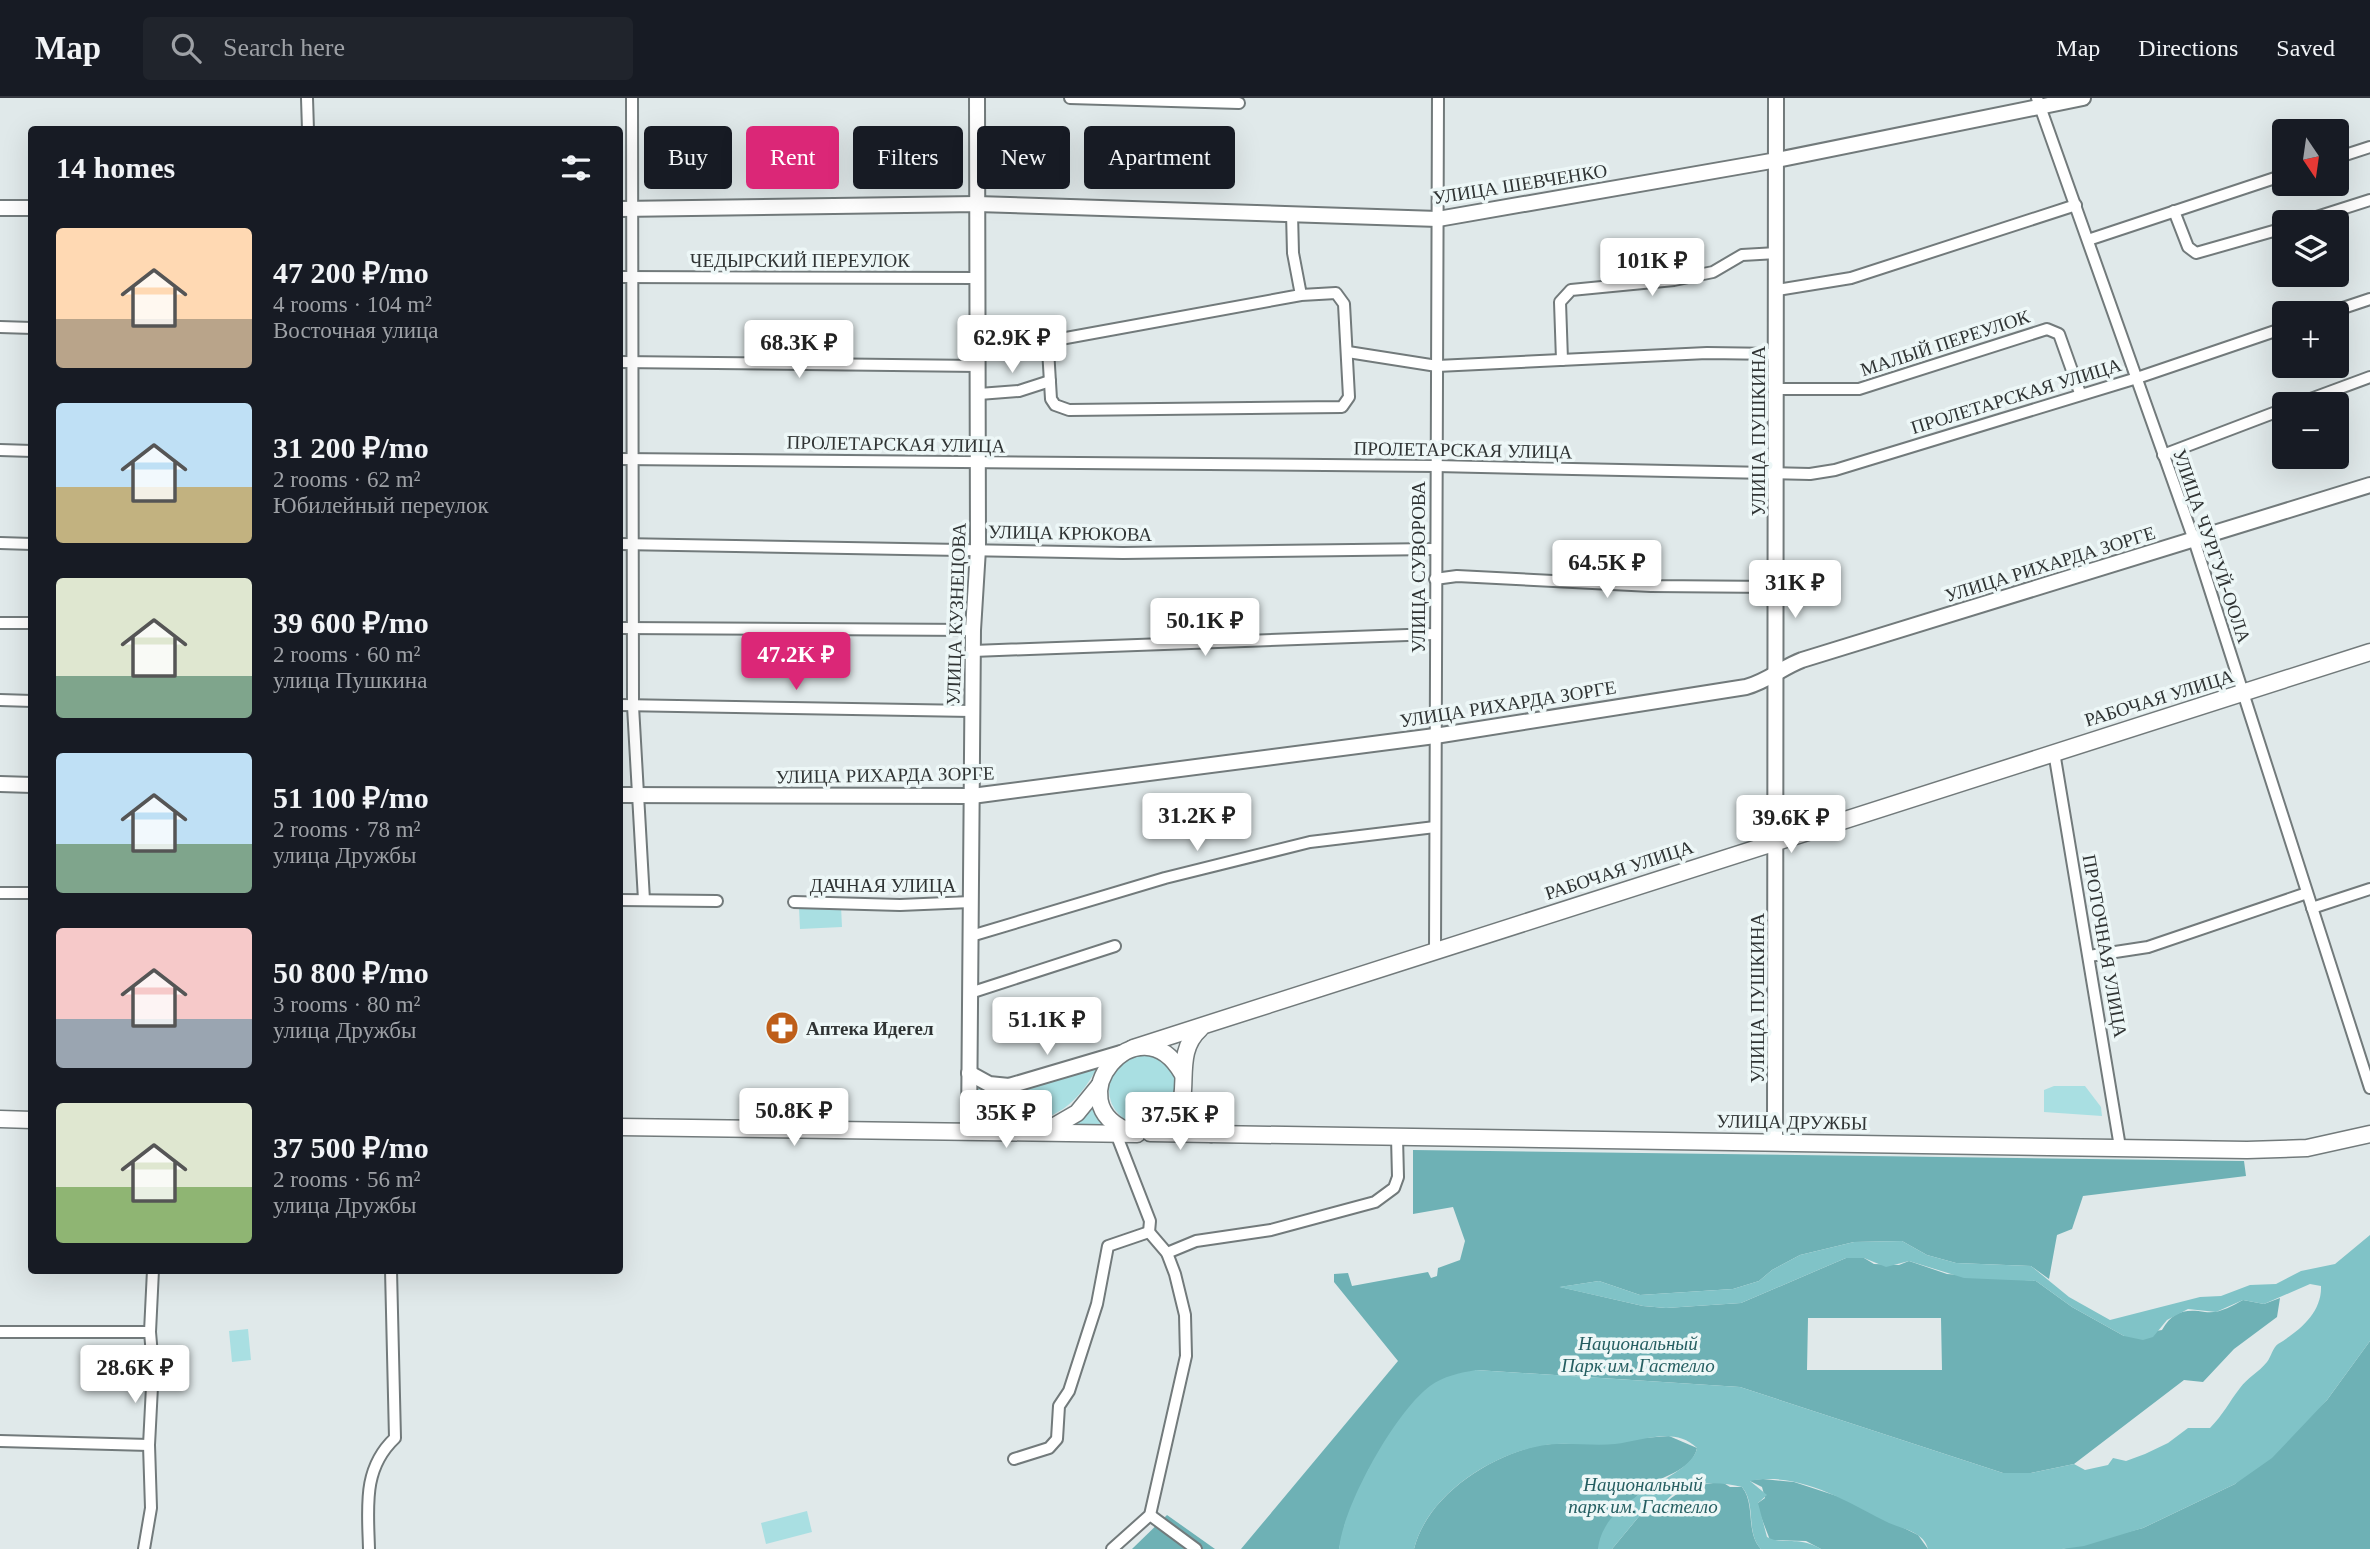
<!DOCTYPE html>
<meta charset="utf-8">
<style>
:root{--surface:#171b24;--page:#20242c;--text:#f1f3f6;--muted:#9ea1a6;--line:#363941;--accent:#db2777}
body{margin:0;font-family:"Times New Roman",serif;background:var(--page);color:var(--text);height:100vh;display:flex;flex-direction:column;font-size:26px;white-space:nowrap}
*{box-sizing:border-box;margin:0}
p{font-size:23px;color:var(--muted)}
.icon{flex:none;width:38px;height:38px;fill:none;stroke:currentColor;stroke-width:2;stroke-linecap:round;stroke-linejoin:round}
.map{position:relative;flex:1;overflow:hidden}
.sheet{position:absolute;left:28px;top:28px;width:595px;height:1148px;display:flex;flex-direction:column;background:var(--surface);border-radius:7px;box-shadow:0 7px 28px #0002}
.sheet>*{flex:none}
.top-card{position:absolute;left:644px;top:28px;width:665px;height:63px;display:flex;gap:14px}
.needle{width:46px;rotate:167deg}
.buttons{position:absolute;left:2272px;top:21px;display:grid;gap:14px}
.buttons a{display:grid;place-items:center;width:77px;height:77px;border-radius:7px;background:var(--surface);box-shadow:0 7px 28px #0002;font-size:35px}
.price{position:absolute;translate:-50% -60px;padding:0 16px;border-radius:7px;background:#fff;color:#222;font-size:23px;line-height:46px;filter:drop-shadow(0 2px 4px #0008)}
.price::after{content:'';position:absolute;left:50%;top:42px;width:21px;height:16px;margin-left:-10px;background:inherit;clip-path:polygon(0 0,100% 0,50% 100%)}
.price.on{background:var(--accent);color:#fff}
ul{padding:0;list-style:none}
li{display:flex;align-items:center;gap:21px;height:175px;padding:0 28px}
li span{display:grid;place-items:center;flex:none;width:196px;height:140px;border-radius:7px;color:#555}
li>.icon{margin-inline-start:auto}
span .icon{width:84px;height:84px;fill:#fffc;stroke-width:1}
li b{font-size:30px}
h2{display:flex;justify-content:space-between;align-items:center;height:84px;padding:0 28px;font-size:30px}
.chip{padding:0 24px;border-radius:7px;background:var(--surface);box-shadow:0 7px 28px #0002;font-size:24px;line-height:63px}
.chip.on{background:var(--accent);color:#fff}
header{display:flex;align-items:center;gap:42px;box-sizing:border-box;height:98px;padding:0 35px;background:var(--surface);border-bottom:2px solid var(--line)}
header strong{font-size:33px}
nav{display:flex;gap:38px;margin-inline-start:auto;font-size:24px}
.search{width:490px;height:63px;background:var(--page);display:flex;align-items:center;gap:18px;box-sizing:border-box;padding:0 24px;border-radius:7px;color:var(--muted);font-size:26px}
.map>svg:first-child{display:block}
.green{fill:#a9dfe2}
.forest{fill:#6eb1b5;fill-rule:evenodd}
.water{fill:#80c3c7}
.lines{fill:none;stroke-linecap:round;stroke-linejoin:round}
.minor-casing{stroke:#727a7b;stroke-width:14}
.tertiary-casing{stroke:#727a7b;stroke-width:18}
.secondary-casing{stroke:#727a7b;stroke-width:19}
.minor{stroke:#fff;stroke-width:10}
.tertiary{stroke:#fff;stroke-width:14}
.secondary{stroke:#fff;stroke-width:16}
.labels{text-anchor:middle;dominant-baseline:central;stroke-width:7;stroke-linejoin:round;paint-order:stroke}
.street-label{font-size:19px;fill:#303434;stroke:#edf7f7}
.poi-label{font-size:19px;font-weight:bold;fill:#303434;stroke:#edf7f7;text-anchor:start}
.park-label{font-size:19px;font-style:italic;fill:#255e61;stroke:#edf7f7}
</style>
<header>
<strong>Map</strong>
<div class="search"><svg class="icon" aria-label="search" viewBox="0 0 24 24"><circle cx="10" cy="10" r="6"/><path d="M15 15l6 6"/></svg>Search here</div>
<nav><a>Map</a><a>Directions</a><a>Saved</a></nav>
</header>
<div class="map">
<svg width="2370" height="1451" viewBox="0 0 2370 1451">
<rect width="100%" height="100%" fill="#e0e9ea"/>
<g class="green">
<path d="M841,808L842,829L800,831L799,810Z"/>
<circle cx="1144" cy="992" r="35"/>
<path d="M1099,966C1081,1001 1057,1026 1015,1023C1004,1023 993,1023 985,1015C977,1007 975,996 971,986L986,995L996,996Z"/>
<path d="M2054,988H2085L2101,1009L2102,1018L2044,1014V992Z"/>
<path d="M1095,1009L1105,1029L1074,1028Z"/>
<path d="M248,1231L251,1262L232,1264L229,1233Z"/>
<path d="M807,1413L812,1434L766,1446L761,1425Z"/>
</g>
<g class="forest">
<path d="M1413,1052L2244,1063L2246,1078L2083,1098L2072,1131L2057,1137L2049,1181L2031,1168L1956,1165L1927,1157L1902,1143L1854,1144L1800,1157L1772,1172L1759,1183L1733,1191L1640,1197L1599,1183L1560,1189L1643,1208L1666,1210L1741,1205L1846,1160H1864L1874,1166L1899,1167L1909,1163L1947,1176L2036,1183L2072,1209L2124,1238L2162,1232C2173,1213 2185,1211 2205,1214C2219,1216 2232,1208 2243,1202L2264,1206L2280,1200L2277,1219L2234,1251L2203,1284L2184,1282L2074,1366L2031,1375H2003L1740,1289L1476,1272L1369,1371L1345,1426L1339,1451H1241L1398,1263L1334,1184V1176L1348,1175L1352,1188L1428,1174L1431,1180L1437,1178L1438,1170L1460,1162L1465,1143L1453,1109L1413,1116ZM1808,1220H1941L1942,1272H1807Z"/>
<path d="M2370,1243V1451H2062L2143,1430L2235,1386L2327,1302Z"/>
<path d="M1669,1338L1697,1350C1692,1375 1658,1377 1642,1393C1626,1409 1611,1432 1598,1451H1414C1427,1399 1486,1360 1536,1348C1549,1345 1565,1346 1578,1345C1609,1343 1639,1340 1669,1338Z"/>
<path d="M1763,1381L1794,1384L1843,1400L1918,1437L1928,1451H1821L1806,1443L1770,1442L1758,1411V1405L1765,1400L1762,1389L1748,1382Z"/>
<path d="M1722,1384L1730,1389H1742C1756,1407 1745,1434 1761,1451H1612L1646,1410L1657,1414C1677,1391 1692,1387 1722,1384Z"/>
<path d="M1167,1417L1215,1451H1132Z"/>
</g>
<path class="water" d="M2370,1137V1243L2327,1302L2272,1360L2235,1386L2143,1430L2084,1448L2062,1451H1928C1924,1434 1903,1431 1889,1425C1847,1404 1800,1373 1750,1383L1767,1397L1758,1405L1767,1439C1784,1448 1796,1437 1821,1451H1761C1745,1434 1757,1407 1742,1389C1721,1384 1692,1382 1672,1397C1664,1403 1660,1412 1652,1418L1647,1416L1650,1410H1646L1612,1451H1598C1604,1395 1691,1382 1697,1350C1675,1328 1641,1343 1615,1346C1589,1349 1561,1342 1535,1349C1486,1360 1427,1399 1414,1451H1339C1343,1408 1395,1314 1430,1288C1444,1278 1459,1275 1476,1272L1740,1289L2003,1375H2031L2074,1366L2085,1372L2108,1367L2113,1360L2126,1363L2145,1356L2168,1345L2188,1330H2210C2223,1317 2229,1304 2240,1290C2247,1280 2259,1274 2267,1264C2271,1259 2273,1249 2278,1246C2299,1233 2322,1215 2321,1188L2310,1186L2264,1206L2243,1202L2216,1214L2188,1211L2167,1222L2153,1239L2143,1242L2124,1238L2072,1209L2036,1183L1964,1180L1909,1163L1886,1169L1864,1160H1846L1741,1205L1666,1210L1643,1208L1559,1189L1599,1183L1640,1197L1733,1191L1759,1183L1772,1172L1800,1157L1854,1144L1902,1143L1927,1157L1956,1165L2031,1168L2069,1199L2110,1222L2200,1199L2221,1198L2250,1187L2276,1186L2301,1173L2335,1166Z"/>
<g class="lines">
<defs>
<g id="minor">
<path d="M307,0L308,32"/>
<path d="M632,0L633,608L644,802"/>
<path d="M1070,0L1239,5"/>
<path d="M2037,0L2194,442L2370,990"/>
<path d="M2336,60L2370,49"/>
<path d="M2174,113L2188,149L2196,155L2284,130"/>
<path d="M1292,115L1293,155L1301,197L1055,242L1048,251L1051,301L1055,307L1069,312L1342,309L1349,299L1344,206L1336,195L1301,197"/>
<path d="M2301,124L2370,102"/>
<path d="M2088,142L2284,77"/>
<path d="M620,179L979,180"/>
<path d="M1777,192L1851,180L2076,107"/>
<path d="M2328,215L2370,201"/>
<path d="M0,229L32,230"/>
<path d="M1348,254L1437,268L1707,255L1777,256"/>
<path d="M1562,262L1560,204L1571,192L1674,182L1713,174L1742,157L1777,155"/>
<path d="M620,264L979,268"/>
<path d="M1778,291H1859L2047,231L2059,236L2080,295"/>
<path d="M979,296L1019,293L1050,283"/>
<path d="M2297,306L2370,279"/>
<path d="M0,352L32,353"/>
<path d="M2163,357L2284,311"/>
<path d="M620,361L1436,368L1810,376L1835,372L2137,280L2284,230"/>
<path d="M0,445L32,446"/>
<path d="M620,446L1123,455L1435,451"/>
<path d="M1435,481L1457,478L1651,488L1777,489"/>
<path d="M0,525H32"/>
<path d="M620,530L973,532"/>
<path d="M973,553L1435,536"/>
<path d="M0,602L32,603"/>
<path d="M620,607L972,613"/>
<path d="M2054,654L2120,1049"/>
<path d="M0,795H32"/>
<path d="M620,802L717,803"/>
<path d="M794,804L900,807L971,804"/>
<path d="M2312,810L2370,791"/>
<path d="M971,838L1165,780L1310,744L1435,729"/>
<path d="M1435,855L1438,0"/>
<path d="M2089,858L2148,849L2307,795"/>
<path d="M970,895L1115,848"/>
<path d="M1115,1033L1150,1123L1149,1134"/>
<path d="M1167,1155L1196,1143L1271,1132L1375,1104L1394,1090L1398,1079L1397,1039"/>
<path d="M0,1234H150"/>
<path d="M0,1343L149,1347"/>
<path d="M1014,1361L1049,1350L1057,1341L1059,1308L1069,1293L1097,1206L1108,1148L1149,1134"/>
<path d="M1150,1417L1196,1451"/>
<path d="M144,1451L151,1410L149,1347L153,1269L150,1234L153,1172"/>
<path d="M369,1451C368,1410 362,1371 395,1340L391,1172"/>
<path d="M1112,1451L1150,1417L1186,1258L1185,1217L1175,1176L1167,1155L1149,1134"/>
</g>
<g id="tertiary">
<path d="M0,110H32"/>
<path d="M620,111L977,106L1438,121L1777,62L2083,0"/>
<path d="M0,686L32,687"/>
<path d="M620,697L972,698L1435,638L1746,589C1768,583 1781,570 1802,562L2370,387"/>
<path d="M969,975L989,986L1009,988L1121,955"/>
<path d="M969,1033L973,532L978,451L977,0"/>
<path d="M1775,1044L1776,0"/>
</g>
<g id="secondary">
<path d="M1133,950L2370,554"/>
<path d="M1185,1002L1195,1023L1211,1036"/>
<path d="M0,1021L32,1022"/>
<path d="M620,1029L1137,1036"/>
<path d="M1046,1033L1077,1015L1099,988"/>
<path d="M1131,1034C1052,1006 1139,900 1182,975"/>
<path d="M1153,1034C1206,1017 1165,962 1200,931"/>
<path d="M1150,1035L2247,1052L2307,1050L2370,1036"/>
</g>
</defs>
<use href="#minor" class="minor-casing"/>
<use href="#tertiary" class="tertiary-casing"/>
<use href="#secondary" class="secondary-casing"/>
<use href="#minor" class="minor"/>
<use href="#tertiary" class="tertiary"/>
<use href="#secondary" class="secondary"/>
</g>
<defs>
<symbol id="pharmacy-disc" viewBox="-11 -11 22 22"><circle r="9.5" fill="#be5e19" stroke="#edf7f7"/><path d="M-2-6h4v4h4v4h-4v4h-4v-4h-4v-4h4Z" fill="#fff"/></symbol>
</defs>
<g fill-rule="evenodd">
<use href="#pharmacy-disc" x="763" y="911" width="38" height="38"/>
</g>
<g class="labels">
<g class="street-label">
<text transform="translate(1520 86) rotate(-9)">УЛИЦА ШЕВЧЕНКО</text>
<text x="800" y="162">ЧЕДЫРСКИЙ ПЕРЕУЛОК</text>
<text transform="translate(1945 245) rotate(-18)">МАЛЫЙ ПЕРЕУЛОК</text>
<text transform="translate(2016 298) rotate(-17)">ПРОЛЕТАРСКАЯ УЛИЦА</text>
<text transform="translate(1758 333) rotate(-90)">УЛИЦА ПУШКИНА</text>
<text transform="translate(896 346) rotate(1)">ПРОЛЕТАРСКАЯ УЛИЦА</text>
<text transform="translate(1463 352) rotate(1)">ПРОЛЕТАРСКАЯ УЛИЦА</text>
<text transform="translate(1070 435) rotate(1)">УЛИЦА КРЮКОВА</text>
<text transform="translate(2212 448) rotate(71)">УЛИЦА ЧУРГУЙ-ООЛА</text>
<text transform="translate(2050 466) rotate(-17)">УЛИЦА РИХАРДА ЗОРГЕ</text>
<text transform="translate(1418 469) rotate(-90)">УЛИЦА СУВОРОВА</text>
<text transform="translate(956 516) rotate(-88)">УЛИЦА КУЗНЕЦОВА</text>
<text transform="translate(2159 600) rotate(-17)">РАБОЧАЯ УЛИЦА</text>
<text transform="translate(1508 606) rotate(-9)">УЛИЦА РИХАРДА ЗОРГЕ</text>
<text transform="translate(885 677) rotate(-1)">УЛИЦА РИХАРДА ЗОРГЕ</text>
<text transform="translate(1619 772) rotate(-18)">РАБОЧАЯ УЛИЦА</text>
<text x="883" y="787">ДАЧНАЯ УЛИЦА</text>
<text transform="translate(2105 848) rotate(80)">ПРОТОЧНАЯ УЛИЦА</text>
<text transform="translate(1757 900) rotate(-90)">УЛИЦА ПУШКИНА</text>
<text transform="translate(1792 1024) rotate(1)">УЛИЦА ДРУЖБЫ</text>
</g>
<g class="poi-label">
<text x="806" y="930">Аптека Идегел</text>
</g>
<g class="park-label">
<text x="1638" y="1245">Национальный<tspan x="1638" dy="22">Парк им. Гастелло</tspan></text>
<text x="1643" y="1386">Национальный<tspan x="1643" dy="22">парк им. Гастелло</tspan></text>
</g>
</g>
</svg>
<div class="buttons">
<a><svg class="needle" viewBox="-14 -14 28 28"><path d="M0-13l5 13h-10z" fill="#e53935"/><path d="M0 13l5-13h-10z" fill="#9ea1a6"/></svg></a>
<a><svg class="icon" aria-label="layers" viewBox="0 0 24 24"><path d="M12 4l9 5-9 5-9-5zM3 14l9 5 9-5"/></svg></a>
<a>+</a>
<a>−</a>
</div>
<b class="price" style="left:1652px;top:200px">101K ₽</b>
<b class="price" style="left:1012px;top:277px">62.9K ₽</b>
<b class="price" style="left:799px;top:282px">68.3K ₽</b>
<b class="price" style="left:1607px;top:502px">64.5K ₽</b>
<b class="price" style="left:1795px;top:522px">31K ₽</b>
<b class="price" style="left:1205px;top:560px">50.1K ₽</b>
<b class="price on" style="left:796px;top:594px">47.2K ₽</b>
<b class="price" style="left:1197px;top:755px">31.2K ₽</b>
<b class="price" style="left:1791px;top:757px">39.6K ₽</b>
<b class="price" style="left:1047px;top:959px">51.1K ₽</b>
<b class="price" style="left:794px;top:1050px">50.8K ₽</b>
<b class="price" style="left:1006px;top:1052px">35K ₽</b>
<b class="price" style="left:1180px;top:1054px">37.5K ₽</b>
<b class="price" style="left:135px;top:1307px">28.6K ₽</b>
<div class="top-card">
<a class="chip">Buy</a>
<a class="chip on">Rent</a>
<a class="chip">Filters</a>
<a class="chip">New</a>
<a class="chip">Apartment</a>
</div>
<section class="sheet">
<h2>14 homes<svg class="icon" aria-label="filters" viewBox="0 0 24 24"><path d="M4 7h16M4 17h16"/><circle cx="9" cy="7" r="2"/><circle cx="15" cy="17" r="2"/></svg></h2>
<ul>
<li><span style="background:linear-gradient(#ffd9b3 65%,#b9a48a 0)"><svg class="icon" aria-label="home" viewBox="0 0 24 24"><path d="M3 11l9-7 9 7M6 9v11h12V9"/></svg></span><div><b>47 200 ₽/mo</b><p>4 rooms · 104 m²</p><p>Восточная улица</p></div></li>
<li><span style="background:linear-gradient(#bfe0f5 60%,#c2b280 0)"><svg class="icon" aria-label="home" viewBox="0 0 24 24"><path d="M3 11l9-7 9 7M6 9v11h12V9"/></svg></span><div><b>31 200 ₽/mo</b><p>2 rooms · 62 m²</p><p>Юбилейный переулок</p></div></li>
<li><span style="background:linear-gradient(#dfe7d0 70%,#7fa58c 0)"><svg class="icon" aria-label="home" viewBox="0 0 24 24"><path d="M3 11l9-7 9 7M6 9v11h12V9"/></svg></span><div><b>39 600 ₽/mo</b><p>2 rooms · 60 m²</p><p>улица Пушкина</p></div></li>
<li><span style="background:linear-gradient(#bfe0f5 65%,#7fa58c 0)"><svg class="icon" aria-label="home" viewBox="0 0 24 24"><path d="M3 11l9-7 9 7M6 9v11h12V9"/></svg></span><div><b>51 100 ₽/mo</b><p>2 rooms · 78 m²</p><p>улица Дружбы</p></div></li>
<li><span style="background:linear-gradient(#f6c9c9 65%,#9aa5b1 0)"><svg class="icon" aria-label="home" viewBox="0 0 24 24"><path d="M3 11l9-7 9 7M6 9v11h12V9"/></svg></span><div><b>50 800 ₽/mo</b><p>3 rooms · 80 m²</p><p>улица Дружбы</p></div></li>
<li><span style="background:linear-gradient(#dfe7d0 60%,#8fb573 0)"><svg class="icon" aria-label="home" viewBox="0 0 24 24"><path d="M3 11l9-7 9 7M6 9v11h12V9"/></svg></span><div><b>37 500 ₽/mo</b><p>2 rooms · 56 m²</p><p>улица Дружбы</p></div></li>
</ul>
</section>
</div>
